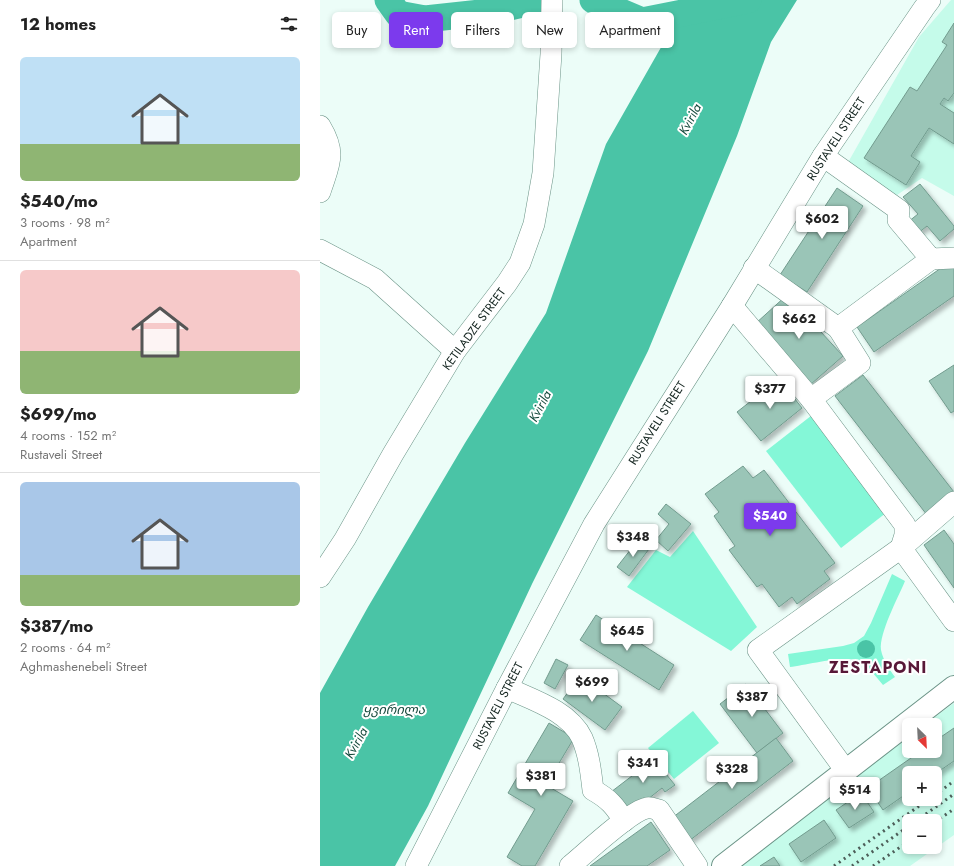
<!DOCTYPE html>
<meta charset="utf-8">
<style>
:root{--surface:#fff;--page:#f6f6f6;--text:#222;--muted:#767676;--line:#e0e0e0;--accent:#7c3aed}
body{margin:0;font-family:Jost,"Noto Sans Georgian",sans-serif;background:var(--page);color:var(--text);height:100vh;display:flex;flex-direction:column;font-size:15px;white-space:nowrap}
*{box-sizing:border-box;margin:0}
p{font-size:13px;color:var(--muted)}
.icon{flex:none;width:22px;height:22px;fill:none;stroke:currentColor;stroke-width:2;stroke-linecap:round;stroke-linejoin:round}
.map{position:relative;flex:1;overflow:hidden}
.panel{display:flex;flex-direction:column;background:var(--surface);width:320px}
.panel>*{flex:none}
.banner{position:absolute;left:12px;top:12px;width:380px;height:36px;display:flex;gap:8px}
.needle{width:26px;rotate:156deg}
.tools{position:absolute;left:582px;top:718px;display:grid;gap:8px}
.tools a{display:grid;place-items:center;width:40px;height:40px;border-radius:6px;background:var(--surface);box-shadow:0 2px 6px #0003;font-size:20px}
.price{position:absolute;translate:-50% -34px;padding:0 9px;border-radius:4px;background:#fff;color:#222;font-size:13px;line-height:26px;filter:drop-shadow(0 1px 2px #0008)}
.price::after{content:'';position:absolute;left:50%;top:24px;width:12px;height:9px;margin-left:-6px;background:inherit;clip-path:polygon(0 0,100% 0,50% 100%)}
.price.on{background:var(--accent);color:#fff}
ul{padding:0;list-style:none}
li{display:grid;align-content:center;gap:8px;height:212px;padding:0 20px}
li+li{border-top:1px solid var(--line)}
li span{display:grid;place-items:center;height:124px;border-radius:6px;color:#555}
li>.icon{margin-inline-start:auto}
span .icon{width:72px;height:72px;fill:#fffc;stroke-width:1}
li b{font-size:17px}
h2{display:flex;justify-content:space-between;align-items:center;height:48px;padding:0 20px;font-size:17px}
.chip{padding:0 14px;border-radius:6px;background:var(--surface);box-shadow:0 2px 6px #0003;font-size:14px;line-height:36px}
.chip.on{background:var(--accent);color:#fff}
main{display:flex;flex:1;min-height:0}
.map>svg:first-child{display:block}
.built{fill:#c5fbea;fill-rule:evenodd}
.green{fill:#84f7d7}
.water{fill:#4ac4a6}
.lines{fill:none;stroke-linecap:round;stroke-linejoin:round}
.river{stroke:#4ac4a6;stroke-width:27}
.building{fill:#9ac5b7;stroke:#729b8e;filter:url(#shadow)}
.minor-casing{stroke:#6b9487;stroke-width:22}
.major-casing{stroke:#6b9487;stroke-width:24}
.minor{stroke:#fff;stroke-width:21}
.major{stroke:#fff;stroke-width:22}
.rail{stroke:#4d5e59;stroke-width:3;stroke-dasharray:2 4;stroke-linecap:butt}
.labels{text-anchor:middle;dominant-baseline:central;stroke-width:4;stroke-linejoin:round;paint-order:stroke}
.street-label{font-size:12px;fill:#12231e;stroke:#fff}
.water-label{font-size:13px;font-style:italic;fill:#15493c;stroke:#fff}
.district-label{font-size:16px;font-weight:bold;letter-spacing:1px;fill:#581838;stroke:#fff}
</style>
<main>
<section class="panel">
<h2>12 homes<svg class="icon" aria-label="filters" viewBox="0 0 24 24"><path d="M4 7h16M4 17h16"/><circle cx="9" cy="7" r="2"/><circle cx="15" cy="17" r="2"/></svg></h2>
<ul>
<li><span style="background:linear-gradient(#bfe0f5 70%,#8fb573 0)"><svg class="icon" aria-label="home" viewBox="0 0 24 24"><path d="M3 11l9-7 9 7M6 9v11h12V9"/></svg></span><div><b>$540/mo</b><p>3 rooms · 98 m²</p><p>Apartment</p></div></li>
<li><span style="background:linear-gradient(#f6c9c9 65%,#8fb573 0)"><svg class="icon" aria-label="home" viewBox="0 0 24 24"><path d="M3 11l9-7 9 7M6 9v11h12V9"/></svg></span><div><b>$699/mo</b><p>4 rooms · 152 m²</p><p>Rustaveli Street</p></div></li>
<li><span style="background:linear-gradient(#a9c7e8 75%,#8fb573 0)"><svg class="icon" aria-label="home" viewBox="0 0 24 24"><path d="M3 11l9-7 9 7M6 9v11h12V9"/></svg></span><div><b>$387/mo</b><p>2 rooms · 64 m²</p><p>Aghmashenebeli Street</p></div></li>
</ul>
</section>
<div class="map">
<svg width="634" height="866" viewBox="0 0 634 866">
<defs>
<filter id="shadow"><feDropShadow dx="3.5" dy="3.5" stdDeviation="2" flood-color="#0004"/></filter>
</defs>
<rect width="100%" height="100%" fill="#ecfdf8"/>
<g class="built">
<path d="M631,0H634V196L602,178L577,195L526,166L599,37Z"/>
<path d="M634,703V835L590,866H422L421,864L589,737V751H615V725H604ZM589,773H615V799H589ZM589,821H615V847H589Z"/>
</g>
<g class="green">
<path d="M496,412L571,509L521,548L446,451Z"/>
<path d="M373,531L437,627L411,651L307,587L336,550L350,557Z"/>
<path d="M572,574L585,581C578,598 559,633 561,650C563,660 569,669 575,677L563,685C556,677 547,664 536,660C521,656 486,665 470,667L468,654L523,646L534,643L544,636L551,623Z"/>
<path d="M373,711L399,743L354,779L328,748Z"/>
</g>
<g class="water">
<path d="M374,0H477L451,42L417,136L328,351L212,584L108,806L75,866H0V693L48,607L145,443L226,313L286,144L352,28Z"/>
<circle cx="546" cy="649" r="9"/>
</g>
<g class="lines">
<g class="river">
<path d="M68,0L78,14L105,19L169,12L211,2L228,0"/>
<path d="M273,0L322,21L428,0"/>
</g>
</g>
<g class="building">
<path d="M634,23V93L628,101L624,98L620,104L634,113V144L609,128L591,156L600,162L586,185L544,158L590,87L597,91L627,45L622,42Z"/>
<path d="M600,184L634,226V229L620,241L607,226L597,234L588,222L598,214L583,197Z"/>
<path d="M517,188L543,206L487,292L460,275Z"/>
<path d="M631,261L634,266V296L554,352L537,327Z"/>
<path d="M467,295L523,356L490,385L435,324Z"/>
<path d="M634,365V411L631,413L609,381Z"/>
<path d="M543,375L634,492L607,515L515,396Z"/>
<path d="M459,379L482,408L441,441L417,412Z"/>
<path d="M423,466L433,478L444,470L515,563L504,571L510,579L477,604L472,597L459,607L442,584L437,587L409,550L415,546L394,516L399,512L385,494Z"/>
<path d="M346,504L371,524L348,551L336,540L349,524L338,514Z"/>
<path d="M624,530L634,544V588L604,545Z"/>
<path d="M318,540L329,549L309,576L297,567Z"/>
<path d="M276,615L354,665L339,690L260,640Z"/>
<path d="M236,659L248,665L235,689L224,683Z"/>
<path d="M260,676L302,707L285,730L243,699Z"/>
<path d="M426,684L463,733L437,753L400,704Z"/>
<path d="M229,723L254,738L226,785L253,801L215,866H202L187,857L215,809L188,793Z"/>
<path d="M634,728V761L615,774L589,773V792L563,810L548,788L601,751H615V741Z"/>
<path d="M456,738L473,761L369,841L352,818Z"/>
<path d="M328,752L355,785L345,792L342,788L309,814L291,792L321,769L316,762Z"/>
<path d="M541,793L554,812L529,828L516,810Z"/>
<path d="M504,820L516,838L481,862L469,844Z"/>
<path d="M331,822L350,850L327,866H270Z"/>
<path d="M454,857L460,866H440Z"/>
</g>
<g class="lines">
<defs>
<g id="minor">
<path d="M0,126C17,154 9,164 0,192"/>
<path d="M503,156L579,210L578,220L611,259L634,258"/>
<path d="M0,250L55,279L135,351"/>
<path d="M434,268L518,328"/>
<path d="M412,306L491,399L585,525V535L581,548"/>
<path d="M491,399L540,363L518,328L611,259"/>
<path d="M581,548L634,502"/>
<path d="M0,577L25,539L73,454L135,351L187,283L200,263L214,224L223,173L231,54L232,0"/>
<path d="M187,688C213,700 249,711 262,738C269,754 271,773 273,790C289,799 295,806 304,821"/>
<path d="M526,771L438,650L581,548L634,621"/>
<path d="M96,866L187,688L274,524L412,306L503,156L604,8L610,0"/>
<path d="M250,866C265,854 310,811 327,808C330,807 335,809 339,810L377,866"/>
</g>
<path id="major" d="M403,866L634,687"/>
</defs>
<use href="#minor" class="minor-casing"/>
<use href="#major" class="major-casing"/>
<use href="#minor" class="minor"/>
<use href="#major" class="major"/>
<g class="rail">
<path d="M615,795L634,781"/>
<path d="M596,821L634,794"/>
<path d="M615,822L634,809"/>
<path d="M514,866L609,799"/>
<path d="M532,866L589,826"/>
<path d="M553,866L589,841"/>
</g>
</g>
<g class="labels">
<g class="street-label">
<text transform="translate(516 139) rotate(-57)">RUSTAVELI STREET</text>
<text transform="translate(154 329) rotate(-54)">KETILADZE STREET</text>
<text transform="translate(337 423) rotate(-58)">RUSTAVELI STREET</text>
<text transform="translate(178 706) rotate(-63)">RUSTAVELI STREET</text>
</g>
<g class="water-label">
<text transform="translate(370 119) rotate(-62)">Kvirila</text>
<text transform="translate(220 406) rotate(-62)">Kvirila</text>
<text x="74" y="709">ყვირილა</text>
<text transform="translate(36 743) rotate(-61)">Kvirila</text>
</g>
<g class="district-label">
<text x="558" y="667">ZESTAPONI</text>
</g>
</g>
</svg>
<div class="tools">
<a><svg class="needle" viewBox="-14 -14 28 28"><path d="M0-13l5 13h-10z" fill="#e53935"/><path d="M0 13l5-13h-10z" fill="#767676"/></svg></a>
<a>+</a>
<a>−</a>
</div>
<b class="price" style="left:502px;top:240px">$602</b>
<b class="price" style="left:479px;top:340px">$662</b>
<b class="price" style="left:450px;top:410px">$377</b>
<b class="price on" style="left:450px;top:537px">$540</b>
<b class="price" style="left:313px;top:558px">$348</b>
<b class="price" style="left:307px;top:652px">$645</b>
<b class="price" style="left:272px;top:703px">$699</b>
<b class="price" style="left:432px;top:718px">$387</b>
<b class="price" style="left:323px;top:784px">$341</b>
<b class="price" style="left:412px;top:790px">$328</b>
<b class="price" style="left:221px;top:797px">$381</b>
<b class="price" style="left:535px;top:811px">$514</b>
<div class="banner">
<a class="chip">Buy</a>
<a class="chip on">Rent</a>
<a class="chip">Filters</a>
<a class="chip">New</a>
<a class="chip">Apartment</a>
</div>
</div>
</main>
